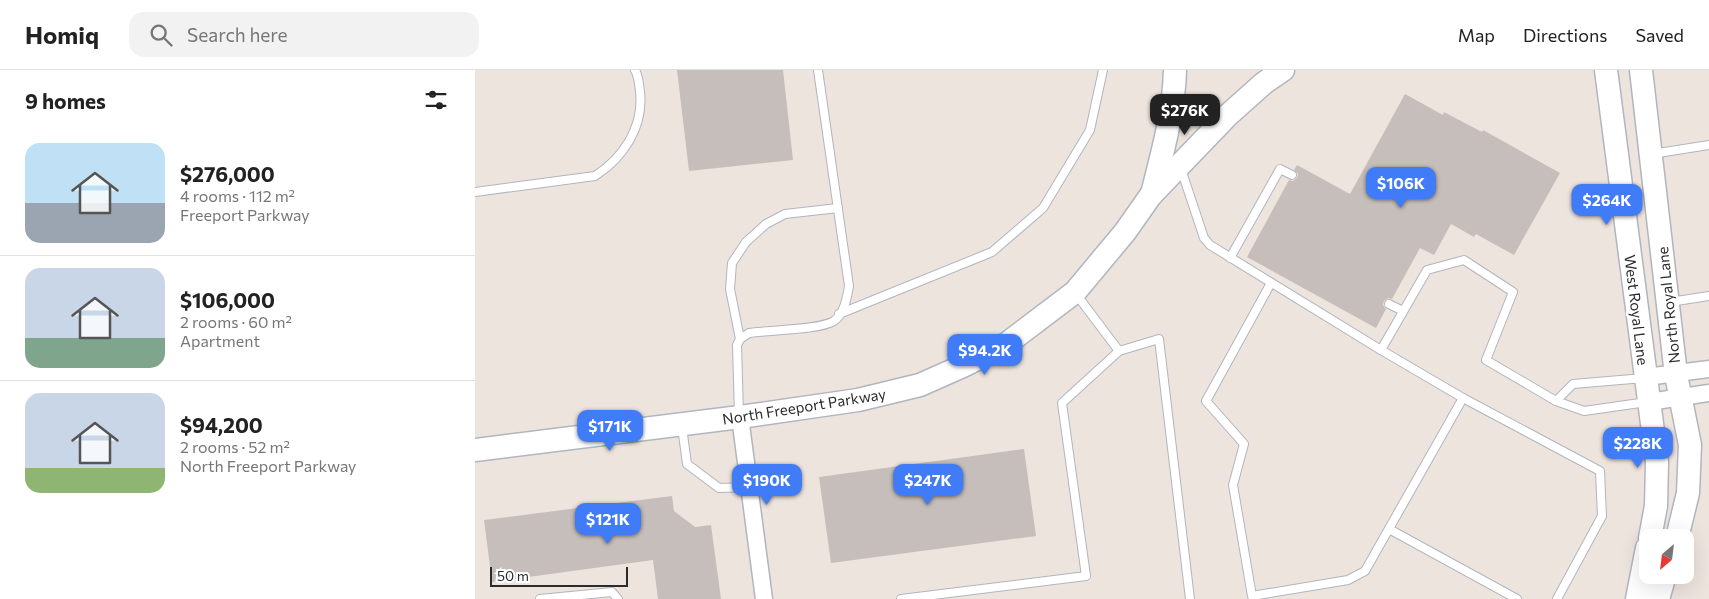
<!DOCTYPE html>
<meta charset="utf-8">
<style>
:root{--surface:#fff;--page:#f2f2f2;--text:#222;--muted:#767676;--line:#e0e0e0;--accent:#407bf8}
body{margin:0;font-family:Commissioner,sans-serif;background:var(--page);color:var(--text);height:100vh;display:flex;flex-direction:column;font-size:19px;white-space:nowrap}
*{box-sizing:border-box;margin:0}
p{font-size:16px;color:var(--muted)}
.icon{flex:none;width:28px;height:28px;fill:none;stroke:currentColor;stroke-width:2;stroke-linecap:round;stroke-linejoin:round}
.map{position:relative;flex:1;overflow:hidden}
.side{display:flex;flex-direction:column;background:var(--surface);width:475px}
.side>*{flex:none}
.needle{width:32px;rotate:208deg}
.buttons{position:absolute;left:1164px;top:459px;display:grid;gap:10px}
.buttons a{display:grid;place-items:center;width:55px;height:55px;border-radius:10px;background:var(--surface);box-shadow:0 5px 20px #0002;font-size:25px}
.scale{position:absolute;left:15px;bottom:12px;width:138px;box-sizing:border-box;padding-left:5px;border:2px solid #2b2b2b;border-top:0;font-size:14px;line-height:18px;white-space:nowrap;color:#2b2b2b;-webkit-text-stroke:4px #fff;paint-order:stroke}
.price{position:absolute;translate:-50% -42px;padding:0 11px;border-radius:10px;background:var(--accent);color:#fff;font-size:16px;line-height:32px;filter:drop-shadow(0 1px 2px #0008)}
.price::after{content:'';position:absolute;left:50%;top:30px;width:15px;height:11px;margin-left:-8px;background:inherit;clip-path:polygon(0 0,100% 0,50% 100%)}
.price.on{background:#222;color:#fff}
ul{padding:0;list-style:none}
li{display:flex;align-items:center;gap:15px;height:125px;padding:0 25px}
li+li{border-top:1px solid var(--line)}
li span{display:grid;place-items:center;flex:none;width:140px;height:100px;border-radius:15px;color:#555}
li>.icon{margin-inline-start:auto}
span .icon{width:60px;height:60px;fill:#fffc;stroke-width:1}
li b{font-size:21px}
h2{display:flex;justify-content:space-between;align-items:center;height:60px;padding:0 25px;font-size:21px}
header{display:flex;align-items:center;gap:30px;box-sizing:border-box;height:70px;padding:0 25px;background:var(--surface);border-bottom:1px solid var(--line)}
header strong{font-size:24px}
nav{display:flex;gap:28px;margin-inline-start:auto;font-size:18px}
.search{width:350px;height:45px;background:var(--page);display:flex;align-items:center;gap:12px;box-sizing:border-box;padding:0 18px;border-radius:15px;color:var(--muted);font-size:19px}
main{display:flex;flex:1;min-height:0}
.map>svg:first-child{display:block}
.building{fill:#c5beba}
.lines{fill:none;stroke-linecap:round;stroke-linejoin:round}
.lane-casing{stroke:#b1b5bf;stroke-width:10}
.street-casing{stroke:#b1b5bf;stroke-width:19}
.secondary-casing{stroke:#b1b5bf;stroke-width:25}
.lane{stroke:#fff;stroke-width:8}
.street{stroke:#fff;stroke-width:16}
.secondary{stroke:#fff;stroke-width:22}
.labels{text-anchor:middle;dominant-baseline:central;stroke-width:5;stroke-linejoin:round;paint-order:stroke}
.street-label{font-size:15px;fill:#2b2b2b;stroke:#fff}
</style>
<header>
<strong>Homiq</strong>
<div class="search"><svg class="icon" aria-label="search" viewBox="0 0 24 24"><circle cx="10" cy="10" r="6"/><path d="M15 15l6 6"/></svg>Search here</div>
<nav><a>Map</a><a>Directions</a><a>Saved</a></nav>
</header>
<main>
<section class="side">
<h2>9 homes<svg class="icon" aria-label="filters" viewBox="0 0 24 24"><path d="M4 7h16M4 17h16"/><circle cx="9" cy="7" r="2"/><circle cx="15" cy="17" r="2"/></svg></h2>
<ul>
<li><span style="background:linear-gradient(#bfe0f5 60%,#9aa5b1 0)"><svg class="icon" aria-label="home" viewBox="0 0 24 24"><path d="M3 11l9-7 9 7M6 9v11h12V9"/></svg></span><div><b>$276,000</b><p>4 rooms · 112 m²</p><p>Freeport Parkway</p></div></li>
<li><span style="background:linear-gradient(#c9d6e8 70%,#7fa58c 0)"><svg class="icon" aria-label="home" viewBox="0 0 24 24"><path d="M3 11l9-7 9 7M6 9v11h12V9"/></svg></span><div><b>$106,000</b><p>2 rooms · 60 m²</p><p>Apartment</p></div></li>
<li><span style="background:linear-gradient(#c9d6e8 75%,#8fb573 0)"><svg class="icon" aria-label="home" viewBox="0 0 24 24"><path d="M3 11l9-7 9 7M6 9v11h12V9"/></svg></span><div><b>$94,200</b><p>2 rooms · 52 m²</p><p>North Freeport Parkway</p></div></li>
</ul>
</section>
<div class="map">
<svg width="1234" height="529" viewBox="0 0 1234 529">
<rect width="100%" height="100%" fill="#ede4de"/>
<g class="building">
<path d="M202,0H308L318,90L214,101Z"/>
<path d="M930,24L968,45L969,42L1007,62L1008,60L1085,103L1039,185L1001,164L999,167L976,154L959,185L945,178L917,229L913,228L909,231L908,235L911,239L901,258L772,187L814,110L818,111L822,108L823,104L819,100L822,95L875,124Z"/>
<path d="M549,379L561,466L356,493L344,407Z"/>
<path d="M197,426L199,441L220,457L236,455L246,529H183L178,490L17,512L9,450Z"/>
</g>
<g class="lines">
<defs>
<g id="lane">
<path d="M1177,84L1234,75"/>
<path d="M706,99L729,168L735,175L906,280L952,200L989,190L1038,222L1011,290L1081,331L1109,341L1172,332"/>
<path d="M0,122L120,106C148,88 169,57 165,22C164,14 164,7 160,0"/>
<path d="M755,188L805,99L817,105"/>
<path d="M796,213L731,331L769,374L758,415L777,526L873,510L890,501L988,328L906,280"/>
<path d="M601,224L644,281L684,269L715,529"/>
<path d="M1195,232L1234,226"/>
<path d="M914,234L928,241"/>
<path d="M364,244L517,182L568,138L615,60L628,0"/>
<path d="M265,269L255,219L257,193L271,172L291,154L310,144L363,138"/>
<path d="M988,328L1125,401L1127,446L1082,529"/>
<path d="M1081,331L1098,314L1169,308"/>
<path d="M264,345L262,275L265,269L274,263C293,260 345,260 359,251C369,244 372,228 374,216L343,0"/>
<path d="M207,357L212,394L244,418L274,417"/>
<path d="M914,459L1042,529"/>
<path d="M65,529L137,522L143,529"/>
<path d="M426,529L611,506L587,333L644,281"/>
</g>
<g id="street">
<path d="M1171,307L1234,299"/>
<path d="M1174,332L1234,323"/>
<path d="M265,347L289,529"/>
</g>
<g id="secondary">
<path d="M1131,0L1182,392L1181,436L1175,468"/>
<path d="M1166,0L1201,305L1215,375L1213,423L1202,468"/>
<path d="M677,124C687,84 699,42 700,0"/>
<path d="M0,380L265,347L383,330L445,315L490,295L530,275L600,222L650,162L676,125L752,46L789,13L808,0"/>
<path d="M1162,529L1172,478"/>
<path d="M1183,529L1190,505"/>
</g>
</defs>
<use href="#lane" class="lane-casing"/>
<use href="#street" class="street-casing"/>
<use href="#secondary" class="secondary-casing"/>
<use href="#lane" class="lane"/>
<use href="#street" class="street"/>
<use href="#secondary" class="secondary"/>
</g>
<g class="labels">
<g class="street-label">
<text transform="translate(1193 235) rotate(-96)">North Royal Lane</text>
<text transform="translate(1162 240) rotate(83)">West Royal Lane</text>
<text transform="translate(329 336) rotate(-9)">North Freeport Parkway</text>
</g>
</g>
</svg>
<div class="buttons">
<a><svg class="needle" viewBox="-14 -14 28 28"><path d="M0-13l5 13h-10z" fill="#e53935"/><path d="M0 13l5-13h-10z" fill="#767676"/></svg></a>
</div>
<div class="scale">50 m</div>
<b class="price on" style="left:710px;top:66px">$276K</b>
<b class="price" style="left:926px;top:139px">$106K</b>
<b class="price" style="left:1132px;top:156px">$264K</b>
<b class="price" style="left:510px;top:306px">$94.2K</b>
<b class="price" style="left:135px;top:382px">$171K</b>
<b class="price" style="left:1163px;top:399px">$228K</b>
<b class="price" style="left:292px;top:436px">$190K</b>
<b class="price" style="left:453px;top:436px">$247K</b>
<b class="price" style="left:133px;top:475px">$121K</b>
</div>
</main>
